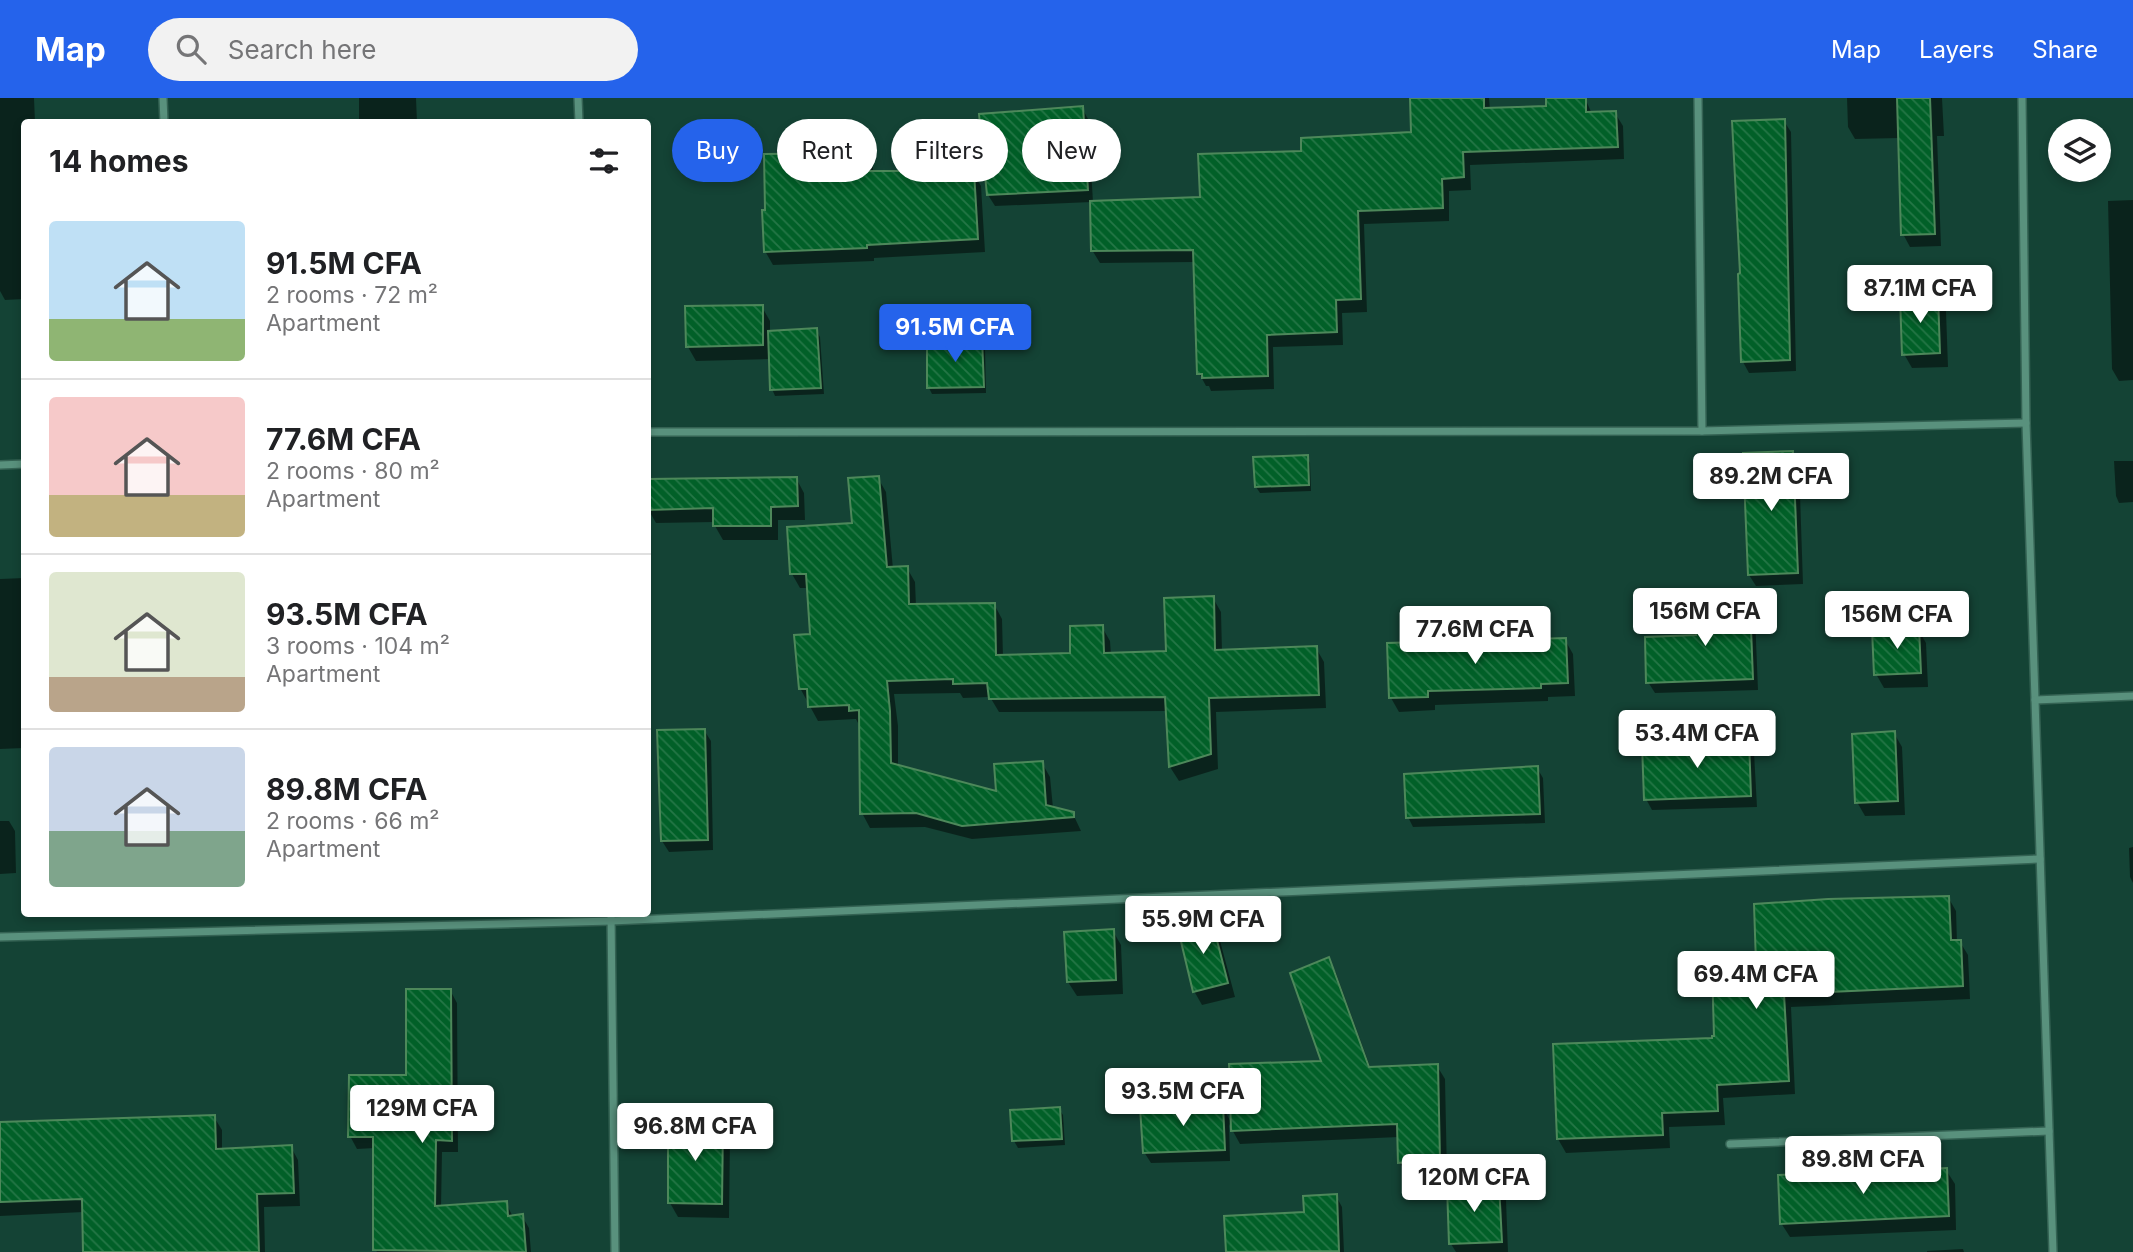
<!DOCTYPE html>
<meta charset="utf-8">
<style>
:root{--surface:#fff;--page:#f2f2f2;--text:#202124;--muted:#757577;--line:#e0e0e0;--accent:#2563eb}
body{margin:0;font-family:Inter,sans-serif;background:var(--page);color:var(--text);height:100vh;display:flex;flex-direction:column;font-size:26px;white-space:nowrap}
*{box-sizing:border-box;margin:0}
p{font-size:23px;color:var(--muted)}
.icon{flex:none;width:38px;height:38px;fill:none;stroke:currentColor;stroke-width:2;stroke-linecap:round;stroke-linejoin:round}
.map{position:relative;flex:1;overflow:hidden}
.side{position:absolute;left:21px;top:21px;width:630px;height:798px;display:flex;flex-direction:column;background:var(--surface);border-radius:7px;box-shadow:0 4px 10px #0003}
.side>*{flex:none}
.hud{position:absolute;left:672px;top:21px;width:665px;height:63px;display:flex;gap:14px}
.buttons{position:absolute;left:2048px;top:21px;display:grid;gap:14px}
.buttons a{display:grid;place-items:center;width:63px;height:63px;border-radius:50%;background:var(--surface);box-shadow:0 4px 10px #0003;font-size:35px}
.price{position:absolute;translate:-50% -60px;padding:0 16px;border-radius:7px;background:#fff;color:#222;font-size:23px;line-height:46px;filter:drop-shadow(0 2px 4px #0008)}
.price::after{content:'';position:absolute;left:50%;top:42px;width:21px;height:16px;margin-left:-10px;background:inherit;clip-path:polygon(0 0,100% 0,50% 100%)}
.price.on{background:var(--accent);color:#fff}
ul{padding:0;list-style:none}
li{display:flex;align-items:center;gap:21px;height:175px;padding:0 28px}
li+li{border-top:2px solid var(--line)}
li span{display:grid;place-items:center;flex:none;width:196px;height:140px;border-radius:7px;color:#555}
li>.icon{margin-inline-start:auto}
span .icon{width:84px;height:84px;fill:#fffc;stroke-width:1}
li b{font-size:30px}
h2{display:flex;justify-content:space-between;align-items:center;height:84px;padding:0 28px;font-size:30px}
.pill{padding:0 24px;border-radius:32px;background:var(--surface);box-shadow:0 4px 10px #0003;font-size:24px;line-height:63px}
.pill.on{background:var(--accent);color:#fff}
header{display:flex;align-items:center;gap:42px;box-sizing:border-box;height:98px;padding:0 35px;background:var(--accent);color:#fff}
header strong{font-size:33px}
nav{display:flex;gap:38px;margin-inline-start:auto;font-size:24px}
.search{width:490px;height:63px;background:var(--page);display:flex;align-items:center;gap:18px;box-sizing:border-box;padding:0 24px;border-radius:38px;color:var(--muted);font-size:26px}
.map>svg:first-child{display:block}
.shadow{fill:#0007}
.building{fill:url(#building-back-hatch);stroke:#4d885a;stroke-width:2}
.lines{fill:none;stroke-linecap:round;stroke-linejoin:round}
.street-casing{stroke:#346253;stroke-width:10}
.street{stroke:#59917d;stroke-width:7}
</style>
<header>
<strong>Map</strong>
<div class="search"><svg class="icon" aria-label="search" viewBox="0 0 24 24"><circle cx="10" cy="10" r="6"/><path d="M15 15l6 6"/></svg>Search here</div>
<nav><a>Map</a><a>Layers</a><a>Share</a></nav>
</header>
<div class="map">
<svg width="2133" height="1154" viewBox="0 0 2133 1154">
<defs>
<pattern id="building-back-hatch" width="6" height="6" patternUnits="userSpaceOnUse" patternTransform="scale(1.75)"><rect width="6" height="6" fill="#016028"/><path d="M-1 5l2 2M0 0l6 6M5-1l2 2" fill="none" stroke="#247646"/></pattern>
</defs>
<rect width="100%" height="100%" fill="#144335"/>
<g class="shadow">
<path d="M0,0H34L35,24H24V201L5,202L0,193Z"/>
<path d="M359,0H416L417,24H359Z"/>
<path d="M1412,0H1489L1490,12L1548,10L1585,0L1592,16L1615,15L1623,28L1624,61L1470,67L1471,92L1449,93V123L1364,126L1367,214L1342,215L1343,247L1273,249L1274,291L1211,293L1209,288H1206L1199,275L1195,164L1100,165L1092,152V104L995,108L988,97L1082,10L1088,21L1093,104L1201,101L1303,54L1413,36Z"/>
<path d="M1847,0H1942L1944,38H1937L1941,148L1910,149L1903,136L1900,40L1855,41L1848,29Z"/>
<path d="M1784,23L1791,34L1796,273L1749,275L1743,264Z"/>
<path d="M866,56L873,70V75H973L981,88L985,154L874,160V163L773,167L765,153L766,113Z"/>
<path d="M2133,102V282L2119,283L2112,271L2108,103Z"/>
<path d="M1937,199L1946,213L1948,269L1912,270L1904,256Z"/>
<path d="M762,209L770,223V235L816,232L820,239L824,296L775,298L772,291L771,261L696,263L688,249Z"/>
<path d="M981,242L985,249L986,295L932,296L929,290Z"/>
<path d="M1792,355L1799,366L1803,486L1756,488L1749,477Z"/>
<path d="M1307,359L1310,365L1311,393L1260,395L1256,389Z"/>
<path d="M2114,363H2133V404L2119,405L2116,398Z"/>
<path d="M796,380L804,395L805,422H778V442H723L715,428V424L656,425L648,411V383Z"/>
<path d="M878,380L886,394L893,471L907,470L915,484L916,508L994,506L1002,521L1003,559L1072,557L1102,529L1110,543L1111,557L1168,555L1213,500L1221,514L1222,553L1316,550L1324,564L1326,610L1216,614L1218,671L1179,683L1170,669L1167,613L999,614L990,599L963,600L960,595L894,596L898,628V669L998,696L1042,665L1050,679L1053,710L1073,716L1081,733L972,741L925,729L870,730L862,715L859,627L856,621L818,623L800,590L812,537L809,490H800L792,476L854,426Z"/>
<path d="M24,480V650L0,651V481Z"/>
<path d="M1749,506L1755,518L1758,592L1655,595L1648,584Z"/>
<path d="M1918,531L1926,545L1928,589L1884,590L1876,576Z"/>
<path d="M1565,542L1573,556L1575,598L1548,599V603L1435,607V612L1399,614L1391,600Z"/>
<path d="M704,632L711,643L713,752L669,754L662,743Z"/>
<path d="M1894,635L1902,649L1905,717L1865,718L1857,704Z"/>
<path d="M1748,643L1754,654L1757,709L1652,712L1646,701Z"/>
<path d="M1537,670L1543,680L1545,725L1413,729L1408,719Z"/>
<path d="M0,723H9L15,733L16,775L0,776Z"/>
<path d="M2133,749V785L2130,779L2129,750Z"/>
<path d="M1948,799L1956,813L1957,844H1960L1968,857L1970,901L1791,909L1795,996L1723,1000L1725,1027L1669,1029L1670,1050L1566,1055L1558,1041L1713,942L1758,868Z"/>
<path d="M1211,825L1219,839L1235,899L1202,907L1194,893Z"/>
<path d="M1113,833L1121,847L1123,896L1077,898L1068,884Z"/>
<path d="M1328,861L1336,875L1371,971L1437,968L1445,981L1447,1077L1408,1079L1400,1065L1399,1039L1240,1046L1229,1026L1230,1063L1151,1065L1144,1054L1222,1008L1232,1026L1324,965Z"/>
<path d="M450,892L457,905L458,1054H442L441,1110L506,1105L513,1119L522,1118L529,1130L531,1154H377L375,1151V1050L357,1051L350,1038L408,979Z"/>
<path d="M1059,1011L1063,1017L1065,1047L1018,1050L1014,1043Z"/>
<path d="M214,1019L222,1032V1052L291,1049L298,1062L300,1108L264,1109L265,1154H85L84,1114L0,1118V1025Z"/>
<path d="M722,1026L730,1040L729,1120L678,1119L670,1105Z"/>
<path d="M1946,1072L1955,1086L1956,1132L1790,1139L1781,1125Z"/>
<path d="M1498,1088L1506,1102L1508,1154H1456L1451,1146L1449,1090Z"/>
<path d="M1336,1098L1342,1109L1344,1154H1227L1226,1120L1306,1115Z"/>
<path d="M1963,1151L1964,1154H1927V1153Z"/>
</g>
<g class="building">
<path d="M1410,0H1484V10L1546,8V0H1586V14L1616,13L1618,49L1463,54L1464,79L1442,81L1443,110L1358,113L1361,201L1336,202L1337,234L1267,237L1268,278L1202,280V276H1197L1193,152L1091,153L1090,103L1200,99L1198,56L1301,53V40L1411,34Z"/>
<path d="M1897,0H1930L1935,136L1901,137Z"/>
<path d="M1083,8L1088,92L987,97L979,16Z"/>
<path d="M1785,21L1790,262L1741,264L1738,176L1740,175L1732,23Z"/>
<path d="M867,55V73H974L978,141L867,147V150L764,154L762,112H765L764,56Z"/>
<path d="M1938,197L1940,255L1902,257L1900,198Z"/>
<path d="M763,207V247L686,249L685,208Z"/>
<path d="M817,230L821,290L770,292L768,233Z"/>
<path d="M982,240L984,289L927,290V243Z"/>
<path d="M1793,353L1798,475L1748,477L1743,355Z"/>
<path d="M1308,357L1309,387L1255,389L1253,359Z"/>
<path d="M879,378L887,469L908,468L909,506L995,505L996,557L1070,555V528L1103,527L1104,555L1166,553L1164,500L1214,498L1215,552L1317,548L1319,597L1209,600L1211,656L1169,669L1165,599L989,601L987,585L953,586V581L887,583L890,613L891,665L996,693L994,666L1043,663L1046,707L1074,714V719L962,728L916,715L860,716L859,612L849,613V607L808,609L807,591H799L794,537L810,536L806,476H790L787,429L852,425L848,380Z"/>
<path d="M797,379L798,408L771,409V428H713V410L648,412V381Z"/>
<path d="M1750,505L1753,581L1646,585L1645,539L1696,537L1694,507Z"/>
<path d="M1919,529L1921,575L1874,577L1872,531Z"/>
<path d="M1566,540L1568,585L1541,586V590L1428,593V599L1389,600L1387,545Z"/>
<path d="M705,631L708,742L661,743L657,632Z"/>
<path d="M1895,633L1898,703L1855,705L1852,636Z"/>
<path d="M1749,641L1751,698L1644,702L1642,646Z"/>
<path d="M1538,668L1540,716L1406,720L1404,676Z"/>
<path d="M1949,798L1951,842H1961L1963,888L1784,896L1789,983L1717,987L1718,1013L1662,1015L1663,1037L1557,1041L1553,946L1712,940V938H1714L1712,868L1756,866L1754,806L1828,801Z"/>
<path d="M1212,823L1228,885L1193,894L1178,831Z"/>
<path d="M1114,831L1116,882L1067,884L1064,834Z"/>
<path d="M1329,859L1369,969L1438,966L1440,1063L1398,1065L1397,1026L1231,1033L1229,966L1321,963L1290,875Z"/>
<path d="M406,891H451L452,1043L436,1042L435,1108L507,1103L508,1118L523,1116L526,1154L373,1152V1039H348L349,977H406Z"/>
<path d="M1223,1006L1225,1052L1143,1055L1140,1009Z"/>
<path d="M1060,1009L1062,1041L1012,1043L1010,1012Z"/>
<path d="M215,1017L216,1051L292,1047L294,1095L257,1096L259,1154H83L82,1101L0,1104V1024Z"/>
<path d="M668,1024L723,1025L722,1106L668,1105Z"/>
<path d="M1947,1070L1949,1118L1780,1126L1778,1077Z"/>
<path d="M1499,1086L1502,1144L1449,1146L1447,1088Z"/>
<path d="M1337,1096L1339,1153L1226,1154L1224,1118L1304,1114L1303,1098Z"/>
</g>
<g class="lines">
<defs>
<g id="street">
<path d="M163,0L164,24"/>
<path d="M578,0L579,24"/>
<path d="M1698,0L1702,333"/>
<path d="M2022,0L2026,325L2053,1154"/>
<path d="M648,334L1702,333L2026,325"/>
<path d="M0,367L24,366"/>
<path d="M2035,602L2133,598"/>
<path d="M611,816L615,1154"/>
<path d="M0,839L611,823L2040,761"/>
<path d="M1730,1046L2049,1033"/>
</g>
</defs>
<use href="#street" class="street-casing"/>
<use href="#street" class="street"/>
</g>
</svg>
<div class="buttons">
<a><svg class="icon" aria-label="layers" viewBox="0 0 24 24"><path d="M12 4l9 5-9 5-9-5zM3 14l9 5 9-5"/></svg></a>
</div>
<b class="price" style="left:1920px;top:227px">87.1M CFA</b>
<b class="price on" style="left:955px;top:266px">91.5M CFA</b>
<b class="price" style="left:1771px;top:415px">89.2M CFA</b>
<b class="price" style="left:1705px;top:550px">156M CFA</b>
<b class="price" style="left:1897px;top:553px">156M CFA</b>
<b class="price" style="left:1475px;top:568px">77.6M CFA</b>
<b class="price" style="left:1697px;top:672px">53.4M CFA</b>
<b class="price" style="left:1203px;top:858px">55.9M CFA</b>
<b class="price" style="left:1756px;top:913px">69.4M CFA</b>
<b class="price" style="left:1183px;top:1030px">93.5M CFA</b>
<b class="price" style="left:422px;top:1047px">129M CFA</b>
<b class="price" style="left:695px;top:1065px">96.8M CFA</b>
<b class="price" style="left:1863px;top:1098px">89.8M CFA</b>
<b class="price" style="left:1474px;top:1116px">120M CFA</b>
<div class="hud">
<a class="pill on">Buy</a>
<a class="pill">Rent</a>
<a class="pill">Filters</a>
<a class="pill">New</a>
</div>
<section class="side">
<h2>14 homes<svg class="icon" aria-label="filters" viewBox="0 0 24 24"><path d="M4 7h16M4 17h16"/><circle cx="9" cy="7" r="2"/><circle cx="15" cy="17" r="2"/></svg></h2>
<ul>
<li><span style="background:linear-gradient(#bfe0f5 70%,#8fb573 0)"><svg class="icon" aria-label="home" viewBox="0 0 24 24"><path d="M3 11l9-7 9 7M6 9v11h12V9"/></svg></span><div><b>91.5M CFA</b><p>2 rooms · 72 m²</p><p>Apartment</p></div></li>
<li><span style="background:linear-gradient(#f6c9c9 70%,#c2b280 0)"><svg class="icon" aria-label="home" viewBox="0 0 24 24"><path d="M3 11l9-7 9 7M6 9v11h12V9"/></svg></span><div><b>77.6M CFA</b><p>2 rooms · 80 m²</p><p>Apartment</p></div></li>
<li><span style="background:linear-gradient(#dfe7d0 75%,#b9a48a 0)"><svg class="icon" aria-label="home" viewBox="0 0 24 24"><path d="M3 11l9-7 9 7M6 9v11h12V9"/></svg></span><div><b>93.5M CFA</b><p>3 rooms · 104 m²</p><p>Apartment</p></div></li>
<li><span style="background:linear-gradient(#c9d6e8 60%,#7fa58c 0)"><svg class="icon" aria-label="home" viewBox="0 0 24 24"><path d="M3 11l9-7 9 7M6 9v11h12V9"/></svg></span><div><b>89.8M CFA</b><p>2 rooms · 66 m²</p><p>Apartment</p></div></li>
</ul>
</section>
</div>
